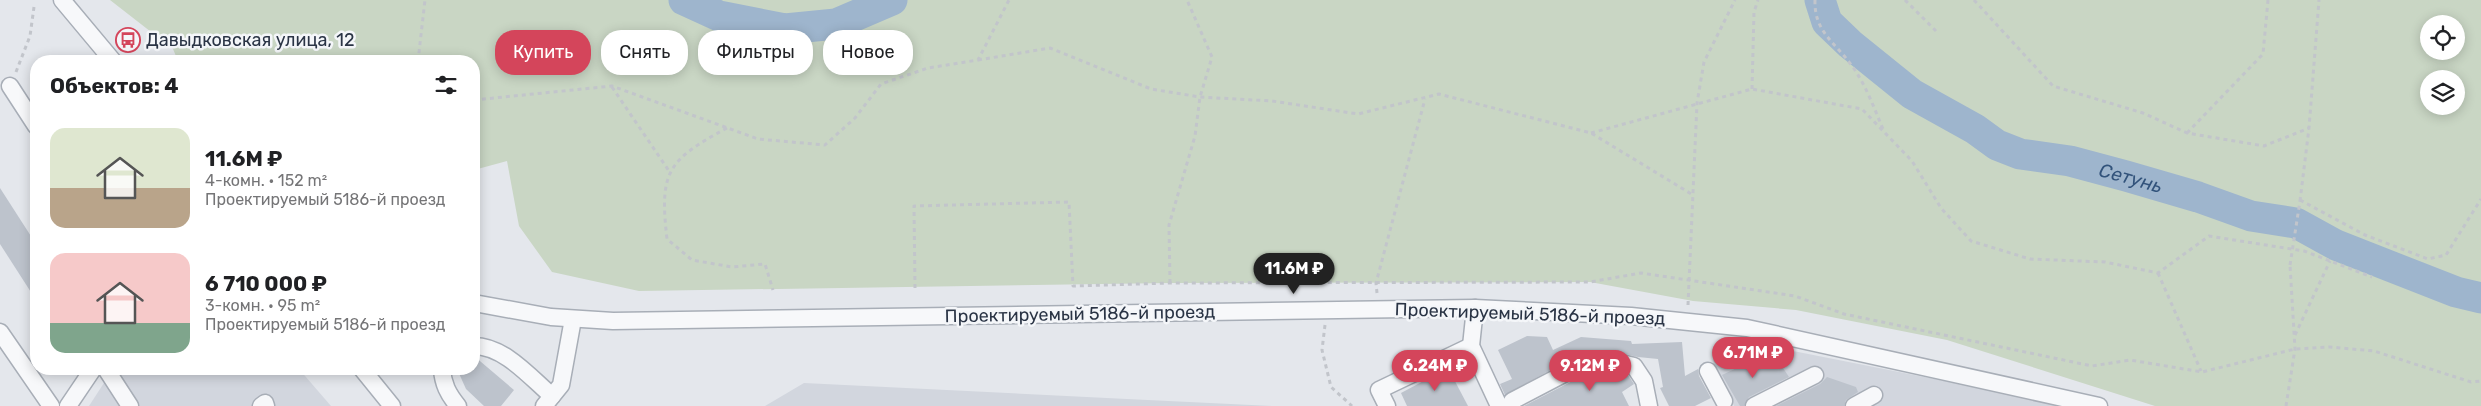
<!DOCTYPE html>
<html lang="ru">
<meta charset="utf-8">
<style>
:root{--surface:#fff;--page:#f2f2f2;--text:#202124;--muted:#757577;--accent:#d4455b}
body{margin:0;font-family:Rubik,sans-serif;background:var(--page);color:var(--text);height:100vh;display:flex;flex-direction:column;font-size:19px;white-space:nowrap}
*{box-sizing:border-box;margin:0}
p{font-size:16px;color:var(--muted)}
.icon{flex:none;width:28px;height:28px;fill:none;stroke:currentColor;stroke-width:2;stroke-linecap:round;stroke-linejoin:round}
.map{position:relative;flex:1;overflow:hidden}
.details{position:absolute;left:30px;top:55px;width:450px;height:320px;display:flex;flex-direction:column;background:var(--surface);border-radius:20px;box-shadow:0 2px 12px #0003}
.details>*{flex:none}
.hud{position:absolute;left:495px;top:30px;width:475px;height:45px;display:flex;gap:10px}
.controls{position:absolute;left:2420px;top:15px;display:grid;gap:10px}
.controls a{display:grid;place-items:center;width:45px;height:45px;border-radius:50%;background:var(--surface);box-shadow:0 2px 12px #0003;font-size:25px}
.price{position:absolute;translate:-50% -42px;padding:0 11px;border-radius:18px;background:var(--accent);color:#fff;font-size:16px;line-height:32px;filter:drop-shadow(0 1px 2px #0008)}
.price::after{content:'';position:absolute;left:50%;top:30px;width:15px;height:11px;margin-left:-8px;background:inherit;clip-path:polygon(0 0,100% 0,50% 100%)}
.price.selected{background:#222;color:#fff}
ul{padding:0;list-style:none}
li{display:flex;align-items:center;gap:15px;height:125px;padding:0 20px}
li span{display:grid;place-items:center;flex:none;width:140px;height:100px;border-radius:15px;color:#555}
li>.icon{margin-inline-start:auto}
span .icon{width:60px;height:60px;fill:#fffc;stroke-width:1}
li b{font-size:21px}
h2{display:flex;justify-content:space-between;align-items:center;height:60px;padding:0 20px;font-size:21px}
.tag{padding:0 18px;border-radius:20px;background:var(--surface);box-shadow:0 2px 12px #0003;font-size:18px;line-height:45px}
.tag.selected{background:var(--accent);color:#fff}
.map>svg:first-child{display:block}
.built{fill:#d2d6de}
.green{fill:#c9d6c4;fill-rule:evenodd}
.lines{fill:none;stroke-linecap:round;stroke-linejoin:round}
.river{stroke:#9eb5cd;stroke-width:31}
.building{fill:#bdc3cc}
.minor-casing{stroke:#a8aeb7;stroke-width:19}
.path{stroke:#c2c5cb;stroke-width:3;stroke-dasharray:4 4;stroke-linecap:butt}
.minor{stroke:#f7f8fa;stroke-width:16}
.path-bridge{stroke:#c2c5cb;stroke-width:3;stroke-dasharray:4 4;stroke-linecap:butt}
.labels{text-anchor:middle;dominant-baseline:central;stroke-width:5;stroke-linejoin:round;paint-order:stroke}
.poi-label{font-size:18px;fill:#2a3445;stroke:#f4f6f9;text-anchor:start}
.street-label{font-size:18px;fill:#2a3445;stroke:#f4f6f9}
.water-label{font-size:19px;font-style:italic;fill:#32537b;stroke:#f4f6f9}
</style>
<div class="map">
<svg width="2481" height="406" viewBox="0 0 2481 406">
<rect width="100%" height="100%" fill="#e4e7ec"/>
<g class="built">
<path d="M1758,344L2065,405L2069,406H1734L1713,360Z"/>
<path d="M113,369H299L331,406H89Z"/>
<path d="M804,383L1127,399L1272,406H765Z"/>
</g>
<path class="green" d="M110,0H2481V406H2155L1947,340L1796,310L1693,301L1590,282L1170,283L639,291L552,272L519,226L507,161L474,170V61H178L173,49ZM2429,24H2456V51H2429ZM2429,79H2456V106H2429Z"/>
<g class="lines">
<g class="river">
<path d="M684,0L719,16L785,29L836,24L892,0"/>
<path id="s1" d="M1820,0L1827,22L1850,44L1912,94L1975,129L1997,145L2020,154L2070,161L2126,176L2198,197L2251,216L2296,223L2336,245L2456,292L2481,298"/>
</g>
</g>
<g class="building">
<path d="M0,188L36,244V300L0,244Z"/>
<path d="M1527,336L1547,337L1553,350L1581,337L1631,341L1632,344L1682,342L1685,376L1698,369L1699,376L1711,398L1695,406H1669L1660,388L1663,387L1658,359L1638,357L1608,350L1576,356L1505,395L1500,384L1512,379L1498,350Z"/>
<path d="M474,356L514,390L501,406H484L466,389L457,369H474Z"/>
<path d="M1756,359L1783,368L1789,377L1749,397L1744,406H1740L1722,375Z"/>
<path d="M1448,368L1468,406H1407L1401,393Z"/>
<path d="M1609,370L1628,375L1634,384L1622,392L1629,406H1524L1584,375Z"/>
<path d="M1827,377L1856,387L1858,392L1846,400L1844,406H1776L1820,384Z"/>
</g>
<g class="lines">
<defs>
<g id="minor">
<path d="M62,0L113,61"/>
<path d="M10,86L36,126"/>
<path d="M474,303L551,317L613,321L1475,308L1631,316L1747,328L2099,406"/>
<path d="M1475,308L1471,346L1499,406"/>
<path d="M0,332L51,406"/>
<path d="M474,346C504,346 530,377 552,396"/>
<path d="M106,369L130,406"/>
<path d="M362,369L392,406"/>
<path d="M442,369C443,384 448,394 458,406"/>
<path d="M1708,371L1724,401"/>
<path d="M1512,401L1581,365L1609,360L1634,366L1644,381L1649,406"/>
<path d="M68,406L93,369"/>
<path d="M261,406L265,403L266,406"/>
<path d="M544,406L561,385L573,319"/>
<path d="M1387,406L1379,390L1471,346"/>
<path d="M1754,406L1815,375"/>
<path d="M1854,406L1874,395"/>
</g>
</defs>
<use href="#minor" class="minor-casing"/>
<g class="path">
<path d="M1815,0C1814,32 1835,42 1852,66C1866,85 1874,108 1883,129"/>
<path d="M1905,0L1936,31"/>
<path d="M1974,0L2053,86L2143,113L2187,133L2264,146L2309,128"/>
<path d="M978,60L1050,48L1151,89L1200,97L1272,101L1358,114L1439,94L1591,133L1693,195"/>
<path d="M418,61L425,0"/>
<path d="M16,72L30,36L34,7"/>
<path d="M612,87L669,171"/>
<path d="M1752,89L1754,12L1758,0"/>
<path d="M474,100L612,86L758,139L825,145L855,118L881,84L928,68L978,60L1009,0"/>
<path d="M727,128C668,160 659,171 667,239L692,260L732,267L765,264L773,290"/>
<path d="M1591,133L1752,89L1862,109L1912,161L1941,208L1971,241L2030,259L2105,262L2158,273L2209,236L2304,251L2372,277"/>
<path d="M2187,133L2263,54L2268,0"/>
<path d="M2300,200L2365,235L2428,259L2446,255L2481,199"/>
<path d="M2300,201L2309,128L2319,0"/>
<path d="M2158,273L2201,371"/>
<path d="M1170,283L1169,225L1195,136L1200,97L1212,57L1187,0"/>
<path d="M915,288L914,206L1069,202L1073,286L1170,283L1590,282L1641,273L1795,296L1844,314L2092,366L2130,360L2202,372L2295,349L2330,347L2374,351L2471,382L2481,381"/>
<path d="M1377,293L1376,283L1425,99"/>
<path d="M1688,305L1697,103L1704,62L1735,0"/>
<path d="M1325,325L1322,350L1331,387L1352,406"/>
<path d="M2295,335L2330,261"/>
<path d="M2286,406L2295,349L2290,265"/>
</g>
<use href="#minor" class="minor"/>
<path class="path-bridge" d="M2290,265L2300,201"/>
</g>
<defs>
<symbol id="bus-ring" viewBox="-11 -11 22 22"><circle r="9.5" fill="#f4f6f9" stroke="#d4455b" stroke-width="1.5"/><path d="M-5-6H5V4H4V6H2V4H-2V6H-4V4H-5ZM-3.5-4V0h7V-4ZM-3.5 1.2v1.5H-2V1.2ZM2 1.2v1.5H3.5V1.2Z" fill="#d4455b"/></symbol>
</defs>
<g fill-rule="evenodd">
<use href="#bus-ring" x="114" y="26" width="28" height="28"/>
</g>
<g class="labels">
<g class="poi-label">
<text x="146" y="40">Давыдковская улица, 12</text>
</g>
<g class="street-label">
<text transform="translate(1080 314) rotate(-1)">Проектируемый 5186-й проезд</text>
<text transform="translate(1530 314) rotate(2)">Проектируемый 5186-й проезд</text>
</g>
<g class="water-label">
<text stroke="none"><textPath href="#s1" startOffset="372">Сетунь</textPath></text>
</g>
</g>
</svg>
<div class="controls">
<a><svg class="icon" aria-label="locate" viewBox="0 0 24 24"><circle cx="12" cy="12" r="6"/><path d="M12 2v4M12 18v4M2 12h4M18 12h4"/></svg></a>
<a><svg class="icon" aria-label="layers" viewBox="0 0 24 24"><path d="M12 4l9 5-9 5-9-5zM3 14l9 5 9-5"/></svg></a>
</div>
<b class="price selected" style="left:1294px;top:295px">11.6M ₽</b>
<b class="price" style="left:1753px;top:379px">6.71M ₽</b>
<b class="price" style="left:1435px;top:392px">6.24M ₽</b>
<b class="price" style="left:1590px;top:392px">9.12M ₽</b>
<div class="hud">
<a class="tag selected">Купить</a>
<a class="tag">Снять</a>
<a class="tag">Фильтры</a>
<a class="tag">Новое</a>
</div>
<section class="details">
<h2>Объектов: 4<svg class="icon" aria-label="filters" viewBox="0 0 24 24"><path d="M4 7h16M4 17h16"/><circle cx="9" cy="7" r="2"/><circle cx="15" cy="17" r="2"/></svg></h2>
<ul>
<li><span style="background:linear-gradient(#dfe7d0 60%,#b9a48a 0)"><svg class="icon" aria-label="home" viewBox="0 0 24 24"><path d="M3 11l9-7 9 7M6 9v11h12V9"/></svg></span><div><b>11.6M ₽</b><p>4-комн. · 152 m²</p><p>Проектируемый 5186-й проезд</p></div></li>
<li><span style="background:linear-gradient(#f6c9c9 70%,#7fa58c 0)"><svg class="icon" aria-label="home" viewBox="0 0 24 24"><path d="M3 11l9-7 9 7M6 9v11h12V9"/></svg></span><div><b>6 710 000 ₽</b><p>3-комн. · 95 m²</p><p>Проектируемый 5186-й проезд</p></div></li>
</ul>
</section>
</div>
